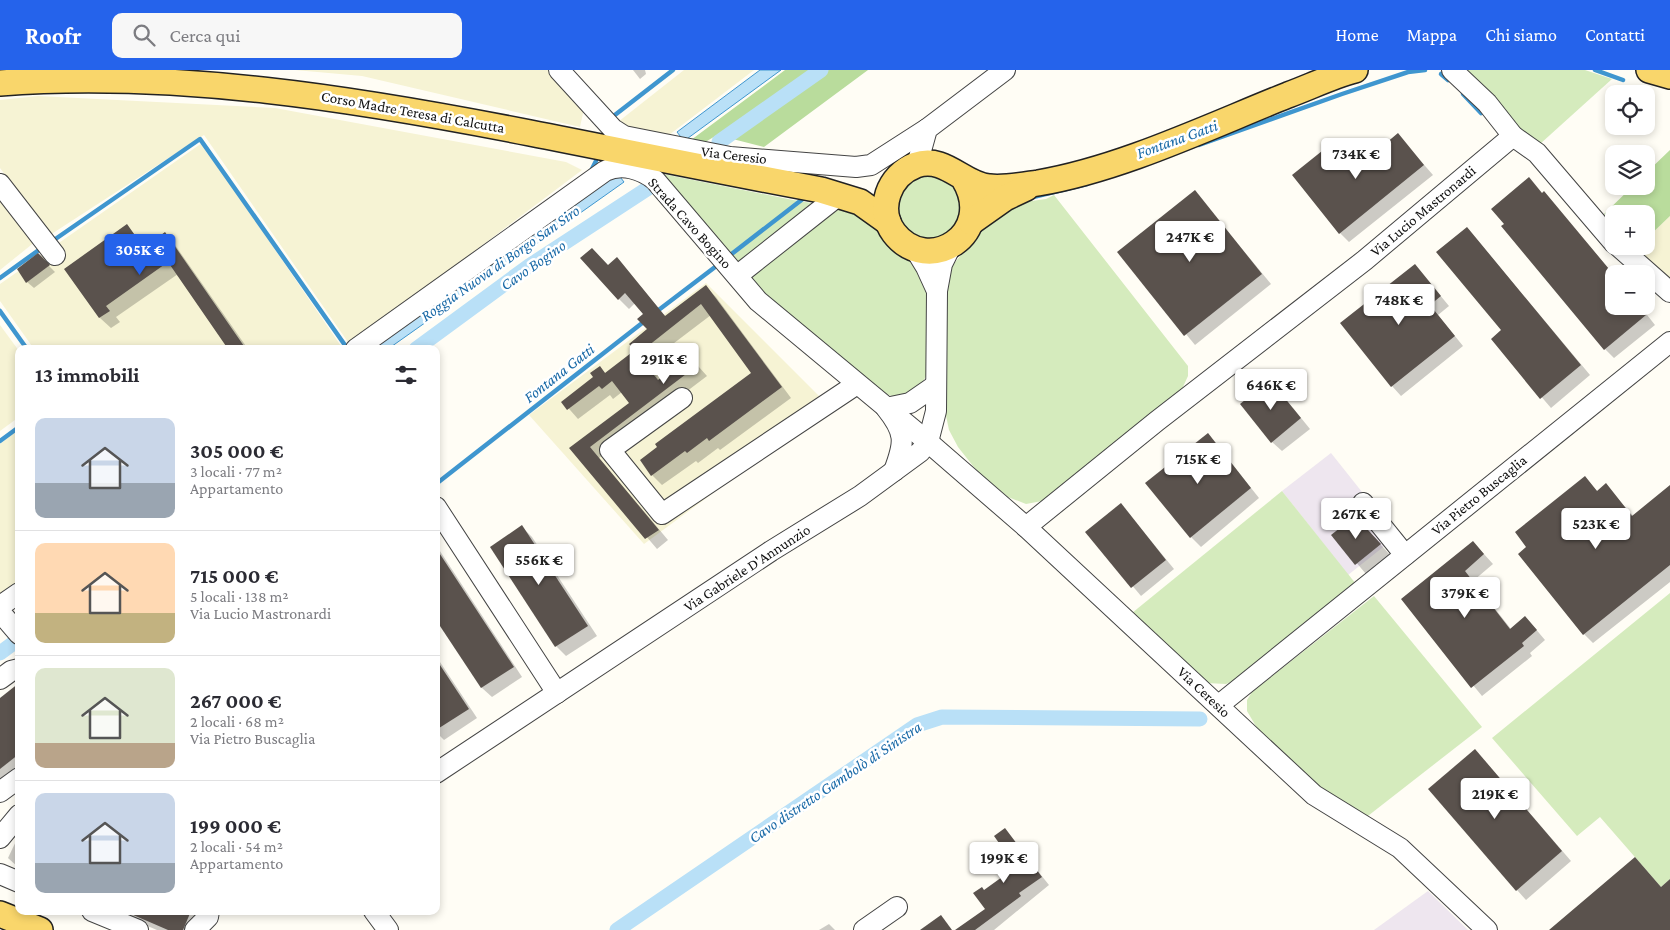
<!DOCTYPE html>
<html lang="it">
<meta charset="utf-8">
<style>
:root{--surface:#fff;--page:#f7f7f7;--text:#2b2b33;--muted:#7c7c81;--line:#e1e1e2;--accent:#2563eb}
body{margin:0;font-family:"Crimson Pro",serif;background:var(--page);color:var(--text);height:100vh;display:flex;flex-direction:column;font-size:19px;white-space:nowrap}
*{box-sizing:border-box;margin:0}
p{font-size:16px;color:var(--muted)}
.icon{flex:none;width:28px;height:28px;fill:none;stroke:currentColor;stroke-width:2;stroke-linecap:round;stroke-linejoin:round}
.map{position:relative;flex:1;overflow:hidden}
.drawer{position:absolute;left:15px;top:275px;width:425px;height:570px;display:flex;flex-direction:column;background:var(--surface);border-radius:10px;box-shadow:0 2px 8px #0003}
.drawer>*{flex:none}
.buttons{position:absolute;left:1605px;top:15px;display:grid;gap:10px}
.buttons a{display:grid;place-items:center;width:50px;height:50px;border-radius:10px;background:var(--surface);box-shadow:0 2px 8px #0003;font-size:25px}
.price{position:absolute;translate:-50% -42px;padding:0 11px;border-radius:5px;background:#fff;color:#222;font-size:16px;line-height:32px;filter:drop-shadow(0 1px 2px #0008)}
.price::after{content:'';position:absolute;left:50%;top:30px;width:15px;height:11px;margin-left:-8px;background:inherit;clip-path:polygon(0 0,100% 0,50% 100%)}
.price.on{background:var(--accent);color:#fff}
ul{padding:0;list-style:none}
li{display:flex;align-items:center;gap:15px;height:125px;padding:0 20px}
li+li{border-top:1px solid var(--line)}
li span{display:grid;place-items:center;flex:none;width:140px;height:100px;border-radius:10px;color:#555}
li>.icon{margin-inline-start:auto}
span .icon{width:60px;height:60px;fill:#fffc;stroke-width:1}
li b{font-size:21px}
h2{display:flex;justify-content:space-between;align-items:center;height:60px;padding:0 20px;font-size:21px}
header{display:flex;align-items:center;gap:30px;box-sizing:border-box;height:70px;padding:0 25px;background:var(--accent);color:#fff}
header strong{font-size:24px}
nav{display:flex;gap:28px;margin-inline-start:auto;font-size:18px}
.search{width:350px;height:45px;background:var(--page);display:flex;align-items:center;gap:12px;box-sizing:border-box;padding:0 18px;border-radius:10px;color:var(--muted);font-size:19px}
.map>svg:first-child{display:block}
.industrial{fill:#eee6ef}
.farmland{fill:#f6f3d4}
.green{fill:#d5ebbd}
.forest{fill:#b9dc9c}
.water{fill:#b9e0f7;stroke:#3f96cf}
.shadow{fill:#0003}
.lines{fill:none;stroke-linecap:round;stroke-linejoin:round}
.stream{stroke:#3f96cf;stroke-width:4.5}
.canal{stroke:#b9e0f7;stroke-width:15}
.building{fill:#5a524d}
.minor-casing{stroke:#444;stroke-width:22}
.major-casing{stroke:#222;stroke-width:28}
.minor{stroke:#fff;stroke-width:20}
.major{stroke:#f9d66b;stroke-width:25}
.labels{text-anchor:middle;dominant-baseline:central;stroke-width:5;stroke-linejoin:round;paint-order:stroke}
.street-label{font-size:15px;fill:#111;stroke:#fff}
.water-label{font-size:16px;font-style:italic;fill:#1768a6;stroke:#fff}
</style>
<header>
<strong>Roofr</strong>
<div class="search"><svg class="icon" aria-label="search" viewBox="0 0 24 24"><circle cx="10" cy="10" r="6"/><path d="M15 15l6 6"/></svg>Cerca qui</div>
<nav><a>Home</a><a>Mappa</a><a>Chi siamo</a><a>Contatti</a></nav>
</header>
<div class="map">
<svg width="1670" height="860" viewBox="0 0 1670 860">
<rect width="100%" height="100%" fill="#fffdf5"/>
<g class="industrial">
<path d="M1331,383L1397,466L1348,505L1282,421Z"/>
<path d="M1428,821L1468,860H1374Z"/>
</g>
<g class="farmland">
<path d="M295,0H554L585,34L580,57L362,6Z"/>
<path d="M684,0H754L665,68L625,58L618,52Z"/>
<path d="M38,26L275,38L566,92L582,100L350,275L204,65L50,165L0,98V30Z"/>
<path d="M202,73L341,276L337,279H34L0,231V214Z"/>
<path d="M0,125L36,171L0,200Z"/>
<path d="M1670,146V213L1669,215L1637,179L1646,176V169Z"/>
<path d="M706,213L830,337L644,474L529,345Z"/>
<path d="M0,255L19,281V347L0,361Z"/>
<path d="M19,359V516L0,530V374Z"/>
</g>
<g class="green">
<path d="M1464,0H1585L1612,9L1540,74L1521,61Z"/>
<path d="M658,103L793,130L844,138L859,144L874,156L909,191L919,198L927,221L926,306L921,315L898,328L886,324L762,223Z"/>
<path d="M935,104L951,110L964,131L953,163C945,165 934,171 926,169C894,163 890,125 916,108C921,105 929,105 935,104Z"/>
<path d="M1054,125L1188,296V306L1182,319L1042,431L1026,434L1008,427L977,401L958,377L949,360L944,336L947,202L975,168L1000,144L1024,132L1046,129Z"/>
<path d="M1282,421L1356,514L1235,610L1226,614L1206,613L1132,543Z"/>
<path d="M1670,523V809L1661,817L1600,747L1577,766L1492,668Z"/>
<path d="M1374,526L1482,657L1364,749L1304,706L1257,658L1247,641V630L1252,622Z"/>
</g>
<g class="forest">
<path d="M785,0H868L764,77L717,65L702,74L691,70Z"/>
<path d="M1670,80V146L1646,169V144H1614V154L1604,144L1633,116H1646V103Z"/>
</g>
<g class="water">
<path d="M760,0H781L684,71L677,62Z"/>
<path d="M617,103L624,112L388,279H372Z"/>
</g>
<g class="shadow">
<path d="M633,0H645L646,4L640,9Z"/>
<path d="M1398,65L1433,105L1349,172L1340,163L1332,74L1355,100Z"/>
<path d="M1195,122L1271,214L1195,275L1119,182Z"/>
<path d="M1544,123L1614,205V236H1640L1655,255L1614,288L1605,279L1543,124Z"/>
<path d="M127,156L146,178L164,164L175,175L248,279H229L178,204L116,247L120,252L111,258L100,248L66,199Z"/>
<path d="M1467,158L1590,305L1551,338L1492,269L1503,261Z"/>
<path d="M617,189L666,247L706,217L716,227L791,328L720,380L718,378L698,393L696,391L662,415L652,405L753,303L711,245L657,286L661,291L651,299L660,311L690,287L707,306L599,388L668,470L657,479L571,378L630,333L622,322L613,329L610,325L578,349L563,332L595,308L600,297L606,304L636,280L649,259L644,244L635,233L629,239L619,229L608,196Z"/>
<path d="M44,191L55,202L34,218L27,212Z"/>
<path d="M1415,195L1449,236L1438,245L1463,276L1401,326L1392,316Z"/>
<path d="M1279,321L1310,359L1282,381L1272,372Z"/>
<path d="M1208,364L1259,428L1201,477L1191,467Z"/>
<path d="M1585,408L1598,422L1606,415L1633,446L1670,417V512L1593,573L1584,564Z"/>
<path d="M1129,444L1174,499L1141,526L1087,462Z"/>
<path d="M522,457L532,467L597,566L566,586L556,576L492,477Z"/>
<path d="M1365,457L1390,485L1366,504L1333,465Z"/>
<path d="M1473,472L1493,494L1473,511L1511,559L1534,557L1545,570L1530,583L1532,586L1482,626L1402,529Z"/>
<path d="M436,475L522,607L492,627L482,618L436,548Z"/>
<path d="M436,586L477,648L444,670L436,662Z"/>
<path d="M19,614V701L0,716V629Z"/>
<path d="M1484,690L1571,791L1526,830L1517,820Z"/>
<path d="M1005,760L1049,815L994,860H958L987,839L985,821L1018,797Z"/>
<path d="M18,767L19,768V798L8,788Z"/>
<path d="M112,841H204L196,860H157Z"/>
<path d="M829,854L835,860H819Z"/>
</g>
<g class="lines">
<g class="stream">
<path d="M1595,0L1623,10"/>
<path d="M1441,4L1448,10"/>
<path d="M1463,24L1481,43"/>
<path d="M611,48L673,0"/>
<path d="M1199,75L1342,24L1408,2L1425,0"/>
<path d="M591,101L596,91"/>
<path d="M1029,128L1087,114"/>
<path d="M54,170L200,69L347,278L351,276"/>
<path d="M729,186L804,128L808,129"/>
<path d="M0,208L43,177"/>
<path d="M0,241L27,279"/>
<path d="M656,242L719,194"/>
<path d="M0,371L19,357"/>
<path d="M436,414L646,250"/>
</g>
<g class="canal">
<path d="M719,72L821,0"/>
<path d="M416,279L529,196L653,115"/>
<path d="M0,583L19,569"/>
<path d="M617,860L917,655L942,647L1200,649"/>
</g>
</g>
<g class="building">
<path d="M1398,63L1424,95L1339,164L1292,105L1332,73L1354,100Z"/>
<path d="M1529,107L1542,123L1544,121L1614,205V236H1639L1646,245L1604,280L1501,156L1504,154L1491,139Z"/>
<path d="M1195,120L1262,204L1184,266L1117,182Z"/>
<path d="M127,154L144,178L165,162L246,279H228L168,192L106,236L110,241L99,248L64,199Z"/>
<path d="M1467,157L1581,295L1540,329L1491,269L1501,260L1436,182Z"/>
<path d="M592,178L608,195L617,187L665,246L706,215L782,317L709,371L707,368L687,383L685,381L651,406L640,390L657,377L655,374L751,303L701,234L648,276L652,281L641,289L658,310L690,285L698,295L590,377L659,460L645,469L569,378L629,333L612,311L602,319L599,316L567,340L561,332L593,307L590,303L600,296L605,303L635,280L629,274L647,259L637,249L643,244L625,223L618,230L580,188Z"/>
<path d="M38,183L50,195L26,213L17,199Z"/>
<path d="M1415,194L1441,226L1430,235L1455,266L1391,317L1340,253Z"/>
<path d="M1270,310L1301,348L1271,373L1240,334Z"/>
<path d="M1208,363L1251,418L1190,468L1145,413Z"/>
<path d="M1585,406L1597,421L1606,413L1632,446L1670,415V495L1583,565L1518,484L1526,477L1515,462Z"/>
<path d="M1121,433L1166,490L1131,518L1085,462Z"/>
<path d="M1355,446L1381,474L1355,495L1331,465Z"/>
<path d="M522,455L588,556L555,577L490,477Z"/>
<path d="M1473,471L1484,484L1465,501L1510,559L1525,546L1537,560L1522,573L1524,576L1471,618L1401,529Z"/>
<path d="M436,478L514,597L481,618L436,550Z"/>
<path d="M436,589L469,639L436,660Z"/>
<path d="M19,613V684L0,699V628Z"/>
<path d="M1475,679L1562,781L1516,821L1428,719Z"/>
<path d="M1005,758L1042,807L1019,823L1021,826L975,860H955L985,839L973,823L982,817L984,820L1016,797L994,766Z"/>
<path d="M1635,787L1661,817L1670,809V860H1549Z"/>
<path d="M124,841H191L183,860H168Z"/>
<path d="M941,845L952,860H920Z"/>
</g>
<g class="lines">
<defs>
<g id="minor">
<path d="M559,0L613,59L624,66L730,87L856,97L871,95L927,59"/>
<path d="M1452,0L1487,33L1513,66L1537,83L1614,173"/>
<path d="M917,95L927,59L1005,0"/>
<path d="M0,114L55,185"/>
<path d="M1618,176L1670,222"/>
<path d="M915,179L926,197L937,221"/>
<path d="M738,205L838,126"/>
<path d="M356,279L605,101C622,93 641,99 655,110L758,231L928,372L1026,457L1314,725L1400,778L1487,860"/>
<path d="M682,328L610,380L662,444L857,314"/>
<path d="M894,401C905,372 906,363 886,338L910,333L936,315"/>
<path d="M1363,433L1405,485"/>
<path d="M436,437L557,623"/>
<path d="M1026,457L1157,351L1365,190L1513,66"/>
<path d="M0,536L19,523"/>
<path d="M0,542L19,564"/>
<path d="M0,609L11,601L19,599"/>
<path d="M1219,635L1670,272"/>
<path d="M436,703L771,481L860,426L920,382L928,372L936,341L937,221L942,194L951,176"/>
<path d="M0,722L19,708"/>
<path d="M0,768L19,745"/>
<path d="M0,804L19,812"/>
<path d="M92,841L138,860"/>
<path d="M374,841L388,860"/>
<path d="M195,860L208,847L209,841"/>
<path d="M864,860L897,837"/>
</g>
<g id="major">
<path d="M1649,0L1670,6"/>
<path d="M0,13C177,0 357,29 530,63C627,82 724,102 821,120L860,132L888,152"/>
<path d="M964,109C997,164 928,207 894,163C876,139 889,105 916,95C945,85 963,115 989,117C1004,119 1024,115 1038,113C1121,99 1210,56 1288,25C1310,17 1332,6 1355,0"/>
<path d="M971,152L1005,128L1026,118"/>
<path d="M0,844L40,860"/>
</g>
</defs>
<use href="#minor" class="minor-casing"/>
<use href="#major" class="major-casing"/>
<use href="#minor" class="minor"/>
<use href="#major" class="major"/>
</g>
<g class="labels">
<g class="street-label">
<text transform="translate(413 42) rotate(10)">Corso Madre Teresa di Calcutta</text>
<text transform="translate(734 85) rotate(7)">Via Ceresio</text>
<text transform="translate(1423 141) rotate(-40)">Via Lucio Mastronardi</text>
<text transform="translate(690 153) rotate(48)">Strada Cavo Bogino</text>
<text transform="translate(1479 425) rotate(-39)">Via Pietro Buscaglia</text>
<text transform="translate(747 498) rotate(-33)">Via Gabriele D'Annunzio</text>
<text transform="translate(1204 622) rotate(43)">Via Ceresio</text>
</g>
<g class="water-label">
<text transform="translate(1177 69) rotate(-20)">Fontana Gatti</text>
<text transform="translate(500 193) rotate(-35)">Roggia Nuova di Borgo San Siro</text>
<text transform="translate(533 195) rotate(-35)">Cavo Bogino</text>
<text transform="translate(559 303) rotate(-38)">Fontana Gatti</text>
<text transform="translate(835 712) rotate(-34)">Cavo distretto Gambolò di Sinistra</text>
</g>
</g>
</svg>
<div class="buttons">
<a><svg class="icon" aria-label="locate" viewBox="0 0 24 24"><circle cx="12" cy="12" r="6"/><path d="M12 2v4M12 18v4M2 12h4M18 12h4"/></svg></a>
<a><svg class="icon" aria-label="layers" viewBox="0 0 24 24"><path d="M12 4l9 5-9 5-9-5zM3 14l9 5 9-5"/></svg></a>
<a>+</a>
<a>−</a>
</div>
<b class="price" style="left:1356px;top:110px">734K €</b>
<b class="price" style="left:1190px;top:193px">247K €</b>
<b class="price on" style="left:140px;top:206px">305K €</b>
<b class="price" style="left:1399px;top:256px">748K €</b>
<b class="price" style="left:664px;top:315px">291K €</b>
<b class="price" style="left:1271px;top:341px">646K €</b>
<b class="price" style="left:1198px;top:415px">715K €</b>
<b class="price" style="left:1356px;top:470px">267K €</b>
<b class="price" style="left:1596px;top:480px">523K €</b>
<b class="price" style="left:539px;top:516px">556K €</b>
<b class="price" style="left:1465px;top:549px">379K €</b>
<b class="price" style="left:1495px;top:750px">219K €</b>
<b class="price" style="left:1004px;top:814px">199K €</b>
<section class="drawer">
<h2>13 immobili<svg class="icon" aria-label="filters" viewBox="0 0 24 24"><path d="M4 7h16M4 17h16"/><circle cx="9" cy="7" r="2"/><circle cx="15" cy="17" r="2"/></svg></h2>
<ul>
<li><span style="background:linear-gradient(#c9d6e8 65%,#9aa5b1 0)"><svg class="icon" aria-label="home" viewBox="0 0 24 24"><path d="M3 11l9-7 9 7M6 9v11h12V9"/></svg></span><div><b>305 000 €</b><p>3 locali · 77 m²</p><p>Appartamento</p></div></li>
<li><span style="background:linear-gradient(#ffd9b3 70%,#c2b280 0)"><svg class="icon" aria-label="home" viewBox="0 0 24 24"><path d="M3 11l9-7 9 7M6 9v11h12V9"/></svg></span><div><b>715 000 €</b><p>5 locali · 138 m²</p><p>Via Lucio Mastronardi</p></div></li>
<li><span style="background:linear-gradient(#dfe7d0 75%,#b9a48a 0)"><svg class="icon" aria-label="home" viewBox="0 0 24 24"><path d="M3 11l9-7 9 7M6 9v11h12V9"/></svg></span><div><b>267 000 €</b><p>2 locali · 68 m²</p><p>Via Pietro Buscaglia</p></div></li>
<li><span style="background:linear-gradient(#c9d6e8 70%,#9aa5b1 0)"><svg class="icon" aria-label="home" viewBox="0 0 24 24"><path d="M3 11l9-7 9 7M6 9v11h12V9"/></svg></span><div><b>199 000 €</b><p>2 locali · 54 m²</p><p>Appartamento</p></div></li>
</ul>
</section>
</div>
